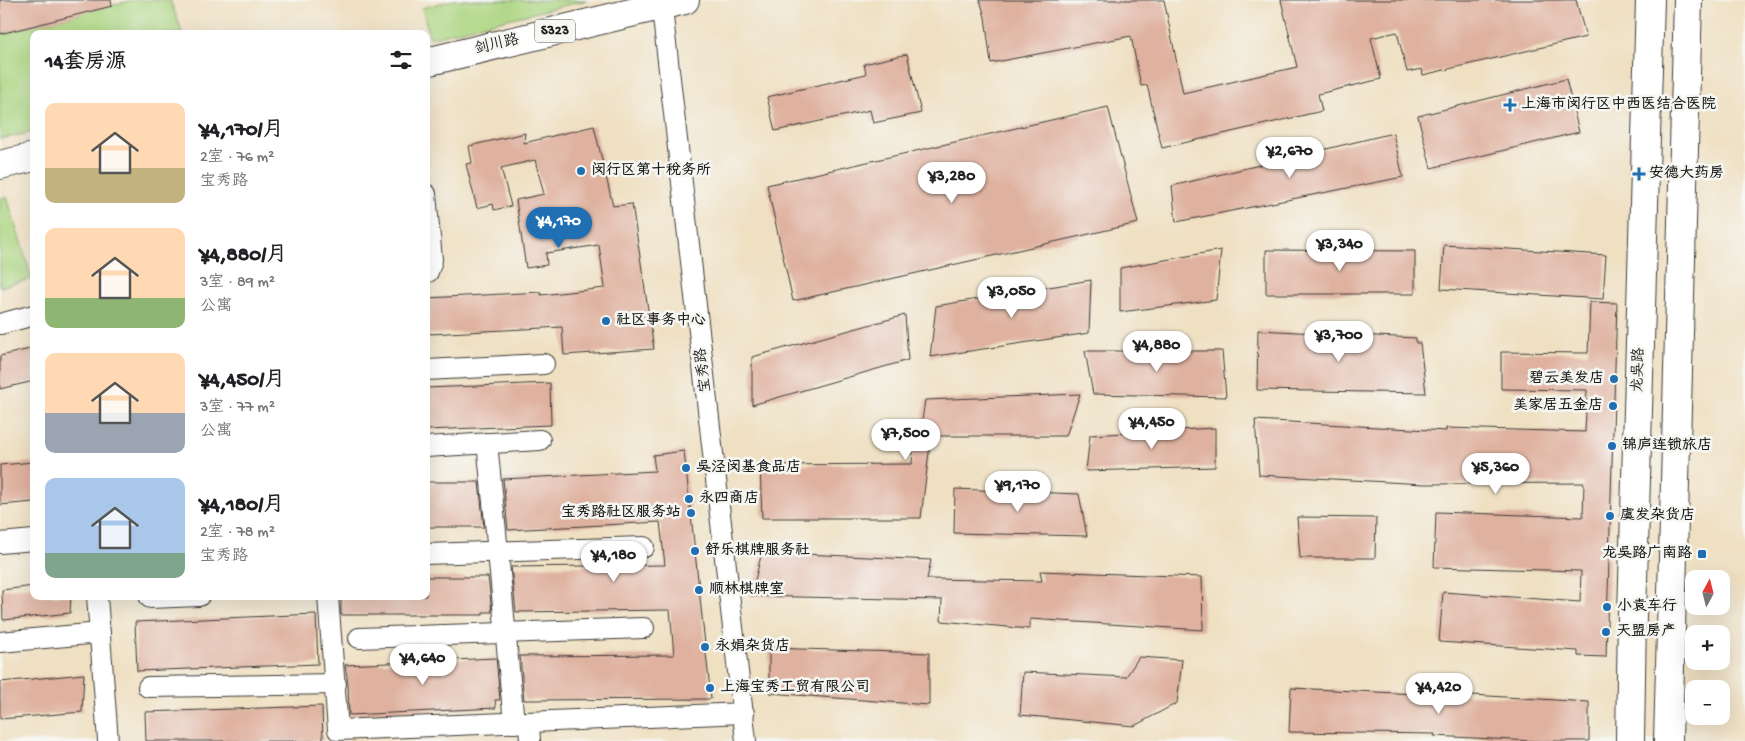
<!DOCTYPE html>
<html lang="zh">
<meta charset="utf-8">
<style>
:root{--surface:#fff;--page:#f2f2f2;--text:#202124;--muted:#757577;--accent:#1f6fb2}
body{margin:0;font-family:"Gochi Hand","LXGW WenKai TC",sans-serif;background:var(--page);color:var(--text);height:100vh;display:flex;flex-direction:column;font-size:19px;white-space:nowrap}
*{box-sizing:border-box;margin:0}
p{font-size:16px;color:var(--muted)}
.icon{flex:none;width:28px;height:28px;fill:none;stroke:currentColor;stroke-width:2;stroke-linecap:round;stroke-linejoin:round}
.map{position:relative;flex:1;overflow:hidden}
.drawer{position:absolute;left:30px;top:30px;width:400px;height:570px;display:flex;flex-direction:column;background:var(--surface);border-radius:10px;box-shadow:0 5px 20px #0002}
.drawer>*{flex:none}
.needle{width:32px;rotate:7deg}
.fabs{position:absolute;left:1685px;top:570px;display:grid;gap:10px}
.fabs a{display:grid;place-items:center;width:45px;height:45px;border-radius:10px;background:var(--surface);box-shadow:0 5px 20px #0002;font-size:25px}
.price{position:absolute;translate:-50% -42px;padding:0 11px;border-radius:18px;background:#fff;color:#222;font-size:16px;line-height:32px;filter:drop-shadow(0 1px 2px #0008)}
.price::after{content:'';position:absolute;left:50%;top:30px;width:15px;height:11px;margin-left:-8px;background:inherit;clip-path:polygon(0 0,100% 0,50% 100%)}
.price.active{background:var(--accent);color:#fff}
ul{padding:0;list-style:none}
li{display:flex;align-items:center;gap:15px;height:125px;padding:0 15px}
li span{display:grid;place-items:center;flex:none;width:140px;height:100px;border-radius:10px;color:#555}
li>.icon{margin-inline-start:auto}
span .icon{width:60px;height:60px;fill:#fffc;stroke-width:1}
li b{font-size:21px}
h2{display:flex;justify-content:space-between;align-items:center;height:60px;padding:0 15px;font-size:21px}
.map>svg:first-child{display:block}
.green{fill:#abd580;stroke:#64784e}
.building{fill:#dfb19f}
.lines{fill:none;stroke-linecap:round;stroke-linejoin:round}
.minor-casing{stroke:#3c3935;stroke-width:22}
.primary-casing{stroke:#3c3935;stroke-width:30}
.minor{stroke:#fff;stroke-width:20}
.primary{stroke:#fff;stroke-width:28}
.poi-dot{fill:#1f6fb2;stroke:#f6f6f2;stroke-width:2}
.labels{text-anchor:middle;dominant-baseline:central;stroke-width:5;stroke-linejoin:round;paint-order:stroke}
.shield{fill:#f6f6f2;stroke:#5d5d5c;stroke-width:1}
.shield-label{font-size:14px;font-weight:bold;fill:#1c1c1c}
.street-label{font-size:15px;fill:#1c1c1c;stroke:#f6f6f2}
.poi-label{font-size:15px;font-weight:bold;fill:#1c1c1c;stroke:#f6f6f2;text-anchor:start}
</style>
<div class="map">
<svg width="1745" height="741" viewBox="0 0 1745 741">
<rect width="100%" height="100%" fill="#f6f6f2"/>
<filter id="ink" filterUnits="userSpaceOnUse"><feTurbulence type="fractalNoise" baseFrequency=".02" numOctaves="2"/><feDisplacementMap in="SourceGraphic" scale="10" xChannelSelector="R" yChannelSelector="G"/><feConvolveMatrix kernelMatrix="1 2 1 2 8 2 1 2 1" color-interpolation-filters="sRGB"/></filter>
<filter id="wash" filterUnits="userSpaceOnUse"><feTurbulence type="fractalNoise" baseFrequency=".0096" numOctaves="4" result="noise"/><feDisplacementMap in="SourceGraphic" scale="20" xChannelSelector="R" yChannelSelector="G"/><feGaussianBlur stdDeviation="1.12" result="paint"/><feColorMatrix in="noise" values="0 0 0 0 0 0 0 0 0 0 0 0 0 0 0 0 0 1.4 0 .05"/><feComposite in="paint" operator="in"/></filter>
<g filter="url(#wash)">
<rect width="100%" height="100%" fill="#efe0c2"/>
<g class="green">
<path d="M133,0H170L180,26L182,34H34V132L0,139V34Z"/>
<path d="M453,0H587L430,38L422,8Z"/>
<path d="M7,197L32,279L0,287V198Z"/>
</g>
<g id="blocks">
<g class="building">
<path d="M0,0H111L112,6L0,34Z"/>
<path d="M980,0H1164L1183,93L1297,67L1281,0H1576L1586,37L1423,75L1422,69L1407,72L1397,32L1371,38L1381,79L1318,94L1322,111L1162,148L1147,85L1141,86L1131,36L991,63L985,17Z"/>
<path d="M907,54L921,113L873,123L870,110L775,131L767,97L866,74L864,64Z"/>
<path d="M1566,79L1579,132L1431,168L1418,116Z"/>
<path d="M1108,107L1138,223L793,301L767,185Z"/>
<path d="M594,126L613,206L632,204L654,349L564,355L562,327L429,334L427,298L541,292V295L605,288L599,245L546,253L547,265L526,268L516,200L544,194L535,160L501,168L511,206L494,210L493,204L477,208L466,164L472,163L469,146L525,133L524,143Z"/>
<path d="M1393,133L1403,177L1176,222L1172,186Z"/>
<path d="M1444,245L1606,255L1603,299L1441,289Z"/>
<path d="M1221,250L1216,300L1120,312V268Z"/>
<path d="M1266,250L1415,251V294H1266Z"/>
<path d="M1091,280L1089,333L930,357L936,306Z"/>
<path d="M1590,302L1617,303L1606,657L1578,656V651L1439,642L1443,592L1580,602L1581,571L1434,567L1436,512L1583,517L1584,483L1424,484L1259,475L1255,420L1446,431V428L1585,432L1587,390L1501,389V352L1588,353Z"/>
<path d="M905,315L908,360L752,405V357Z"/>
<path d="M1258,330L1416,338V343H1420L1426,393L1257,390Z"/>
<path d="M34,348V381L0,389V356Z"/>
<path d="M1085,351H1222L1226,397L1093,394Z"/>
<path d="M550,383L551,425L426,430V388Z"/>
<path d="M1080,394L1066,436H931L921,518H762L760,465L912,464L915,420L922,421L925,400Z"/>
<path d="M1215,428V467L1086,471L1090,435Z"/>
<path d="M684,451L711,699L524,700L520,656L674,655L670,610L516,612L511,567L665,565L660,522L508,530L503,479L655,471L653,455Z"/>
<path d="M34,462V502L0,505V465Z"/>
<path d="M426,482H479L484,527H426Z"/>
<path d="M955,489L1079,494L1087,536L954,533Z"/>
<path d="M1297,517L1376,518L1375,558H1300Z"/>
<path d="M762,552L931,560L927,579L1042,581L1040,571L1202,577L1203,630L1030,619V629L941,621L942,600L751,596Z"/>
<path d="M426,577H488L492,612H483V615H341V596H426Z"/>
<path d="M34,586V596H71L70,613L3,620L2,590Z"/>
<path d="M316,614L318,664L137,671L135,622Z"/>
<path d="M769,648L929,653V705L769,693Z"/>
<path d="M1139,657L1182,660L1177,703L1134,726L1020,715L1023,672L1126,677Z"/>
<path d="M496,658L500,700H495L496,708L349,715L348,683L345,665Z"/>
<path d="M84,674L82,712L0,719V682Z"/>
<path d="M1291,688L1438,695V693L1589,702V741H1533L1434,736L1435,734L1289,732Z"/>
<path d="M322,706L323,741H146L145,712Z"/>
</g>
</g>
</g>
<g filter="url(#ink)">
<use href="#blocks" fill-opacity="0" stroke="#3c3935" stroke-width="1"/>
<g class="lines">
<defs>
<g id="minor">
<path d="M661,0L746,741"/>
<path d="M426,194L432,260L428,272L426,273"/>
<path d="M0,324L34,315"/>
<path d="M426,370L544,364"/>
<path d="M487,443L498,552L514,723"/>
<path d="M426,447L540,440"/>
<path d="M0,543L34,540"/>
<path d="M426,554L644,547"/>
<path d="M97,596L108,741"/>
<path d="M328,596L338,730L744,713"/>
<path d="M150,598L199,596"/>
<path d="M359,638L644,628"/>
<path d="M0,642L100,633"/>
<path d="M148,687L336,684"/>
<path d="M529,722L530,741"/>
</g>
<g id="primary">
<path d="M426,62L685,0"/>
<path d="M0,165L34,157"/>
<path d="M1630,741L1632,615L1650,0"/>
<path d="M1668,741L1688,0"/>
</g>
</defs>
<use href="#minor" class="minor-casing"/>
<use href="#primary" class="primary-casing"/>
<use href="#minor" class="minor"/>
<use href="#primary" class="primary"/>
</g>
</g>
<g class="poi-dot">
<path d="M1507.5 97.5h5v5h5v5h-5v5h-5v-5h-5v-5h5z"/>
<circle cx="581" cy="171" r="5"/>
<path d="M1636.5 166.5h5v5h5v5h-5v5h-5v-5h-5v-5h5z"/>
<circle cx="606" cy="321" r="5"/>
<circle cx="1614" cy="379" r="5"/>
<circle cx="1613" cy="406" r="5"/>
<circle cx="1612" cy="446" r="5"/>
<circle cx="686" cy="468" r="5"/>
<circle cx="689" cy="499" r="5"/>
<circle cx="691" cy="513" r="5"/>
<circle cx="1610" cy="516" r="5"/>
<circle cx="695" cy="551" r="5"/>
<rect x="1697" y="549" width="10" height="10" rx="2.5"/>
<circle cx="699" cy="590" r="5"/>
<circle cx="1607" cy="607" r="5"/>
<circle cx="1606" cy="632" r="5"/>
<circle cx="705" cy="647" r="5"/>
<circle cx="710" cy="688" r="5"/>
</g>
<g class="labels">
<rect class="shield" x="535" y="19.5" width="40" height="23" rx="4"/>
<g class="shield-label">
<text x="555" y="31">S323</text>
</g>
<g class="street-label">
<text transform="translate(497 45) rotate(-13)">剑川路</text>
<text transform="translate(704 370) rotate(-97)">宝秀路</text>
<text transform="translate(1639 370) rotate(-88)">龙吴路</text>
</g>
<g class="poi-label">
<text x="1521" y="105">上海市闵行区中西医结合医院</text>
<text x="591" y="171">闵行区第十税务所</text>
<text x="1649" y="174">安德大药房</text>
<text x="616" y="321">社区事务中心</text>
<text x="1604" y="379" text-anchor="end">碧云美发店</text>
<text x="1603" y="406" text-anchor="end">美家居五金店</text>
<text x="1622" y="446">锦庐连锁旅店</text>
<text x="696" y="468">吴泾闵基食品店</text>
<text x="699" y="499">永四商店</text>
<text x="681" y="513" text-anchor="end">宝秀路社区服务站</text>
<text x="1620" y="516">虞发杂货店</text>
<text x="705" y="551">舒乐棋牌服务社</text>
<text x="1692" y="554" text-anchor="end">龙吴路广南路</text>
<text x="709" y="590">顺林棋牌室</text>
<text x="1617" y="607">小袁车行</text>
<text x="1616" y="632">天盟房产</text>
<text x="715" y="647">永娟杂货店</text>
<text x="720" y="688">上海宝秀工贸有限公司</text>
</g>
</g>
</svg>
<div class="fabs">
<a><svg class="needle" viewBox="-14 -14 28 28"><path d="M0-13l5 13h-10z" fill="#e53935"/><path d="M0 13l5-13h-10z" fill="#757577"/></svg></a>
<a>+</a>
<a>−</a>
</div>
<b class="price" style="left:1290px;top:179px">¥2,670</b>
<b class="price" style="left:952px;top:204px">¥3,280</b>
<b class="price active" style="left:559px;top:249px">¥4,170</b>
<b class="price" style="left:1340px;top:272px">¥3,340</b>
<b class="price" style="left:1012px;top:319px">¥3,050</b>
<b class="price" style="left:1339px;top:363px">¥3,700</b>
<b class="price" style="left:1157px;top:373px">¥4,880</b>
<b class="price" style="left:1152px;top:450px">¥4,450</b>
<b class="price" style="left:906px;top:461px">¥7,500</b>
<b class="price" style="left:1496px;top:495px">¥5,360</b>
<b class="price" style="left:1018px;top:513px">¥9,170</b>
<b class="price" style="left:614px;top:583px">¥4,180</b>
<b class="price" style="left:423px;top:686px">¥4,640</b>
<b class="price" style="left:1439px;top:715px">¥4,420</b>
<section class="drawer">
<h2>14套房源<svg class="icon" aria-label="filters" viewBox="0 0 24 24"><path d="M4 7h16M4 17h16"/><circle cx="9" cy="7" r="2"/><circle cx="15" cy="17" r="2"/></svg></h2>
<ul>
<li><span style="background:linear-gradient(#ffd9b3 65%,#c2b280 0)"><svg class="icon" aria-label="home" viewBox="0 0 24 24"><path d="M3 11l9-7 9 7M6 9v11h12V9"/></svg></span><div><b>¥4,170/月</b><p>2室 · 76 m²</p><p>宝秀路</p></div></li>
<li><span style="background:linear-gradient(#ffd9b3 70%,#8fb573 0)"><svg class="icon" aria-label="home" viewBox="0 0 24 24"><path d="M3 11l9-7 9 7M6 9v11h12V9"/></svg></span><div><b>¥4,880/月</b><p>3室 · 89 m²</p><p>公寓</p></div></li>
<li><span style="background:linear-gradient(#ffd9b3 60%,#9aa5b1 0)"><svg class="icon" aria-label="home" viewBox="0 0 24 24"><path d="M3 11l9-7 9 7M6 9v11h12V9"/></svg></span><div><b>¥4,450/月</b><p>3室 · 77 m²</p><p>公寓</p></div></li>
<li><span style="background:linear-gradient(#a9c7e8 75%,#7fa58c 0)"><svg class="icon" aria-label="home" viewBox="0 0 24 24"><path d="M3 11l9-7 9 7M6 9v11h12V9"/></svg></span><div><b>¥4,180/月</b><p>2室 · 78 m²</p><p>宝秀路</p></div></li>
</ul>
</section>
</div>
